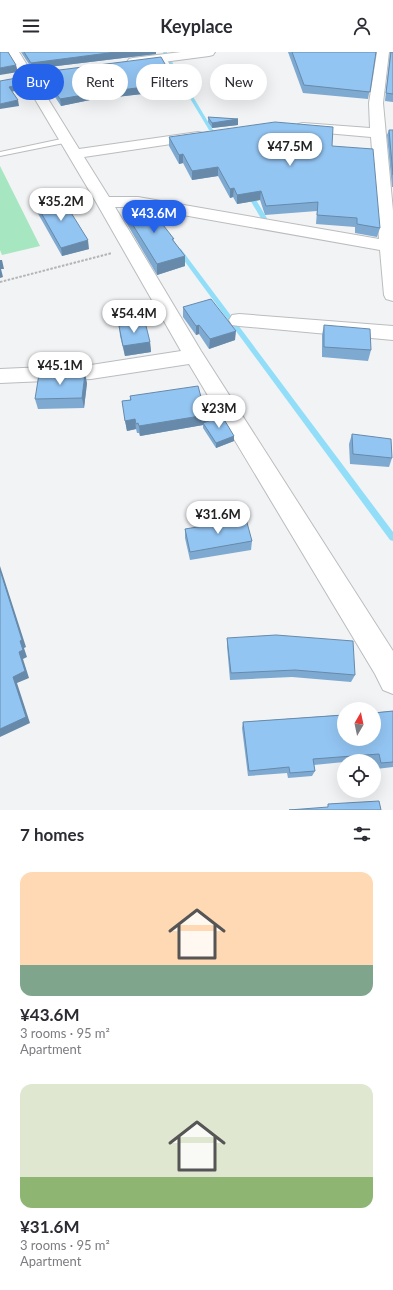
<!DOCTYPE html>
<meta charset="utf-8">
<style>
:root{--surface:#fff;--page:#f7f7f7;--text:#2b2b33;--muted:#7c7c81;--accent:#2563eb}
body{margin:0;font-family:Lato,sans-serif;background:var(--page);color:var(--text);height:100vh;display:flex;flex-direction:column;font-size:15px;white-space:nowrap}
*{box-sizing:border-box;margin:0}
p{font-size:13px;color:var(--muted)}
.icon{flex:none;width:22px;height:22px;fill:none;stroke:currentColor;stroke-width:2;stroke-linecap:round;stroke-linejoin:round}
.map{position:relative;height:758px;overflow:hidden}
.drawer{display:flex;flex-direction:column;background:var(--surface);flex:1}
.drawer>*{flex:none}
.banner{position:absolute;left:12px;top:12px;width:369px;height:36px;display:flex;gap:8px}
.needle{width:26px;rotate:9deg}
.controls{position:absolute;left:337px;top:650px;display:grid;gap:8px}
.controls a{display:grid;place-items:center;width:44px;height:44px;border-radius:50%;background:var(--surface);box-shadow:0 4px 16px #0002;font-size:20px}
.price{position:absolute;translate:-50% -34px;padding:0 9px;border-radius:14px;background:#fff;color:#222;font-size:13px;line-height:26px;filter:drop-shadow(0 1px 2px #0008)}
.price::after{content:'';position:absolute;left:50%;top:24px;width:12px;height:9px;margin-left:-6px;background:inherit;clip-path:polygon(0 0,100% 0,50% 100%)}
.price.active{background:var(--accent);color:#fff}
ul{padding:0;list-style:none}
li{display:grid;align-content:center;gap:8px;height:212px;padding:0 20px}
li span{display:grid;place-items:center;height:124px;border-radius:12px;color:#555}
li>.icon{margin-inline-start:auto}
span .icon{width:72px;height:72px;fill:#fffc;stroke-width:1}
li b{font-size:17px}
h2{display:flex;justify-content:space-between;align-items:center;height:48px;padding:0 20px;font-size:17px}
.chip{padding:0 14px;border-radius:18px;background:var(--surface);box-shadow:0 4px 16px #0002;font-size:14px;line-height:36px}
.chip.active{background:var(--accent);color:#fff}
header{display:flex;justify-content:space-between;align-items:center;height:52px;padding:0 20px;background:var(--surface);font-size:18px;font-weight:700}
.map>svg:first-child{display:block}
.green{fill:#a6e6c0}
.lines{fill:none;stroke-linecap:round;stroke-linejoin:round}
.stream{fill:#92def9;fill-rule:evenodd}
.service-casing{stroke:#babcbe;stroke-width:2}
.minor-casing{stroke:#babcbe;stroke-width:2}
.path{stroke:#b2b4b6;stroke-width:2;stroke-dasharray:2.5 1.5;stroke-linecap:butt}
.service{fill:#fff;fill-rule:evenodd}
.minor{fill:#fff;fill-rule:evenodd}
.wall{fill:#7ea9d1}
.shaded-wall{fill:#678aaa}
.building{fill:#93c5f3;stroke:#678aaa}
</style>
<header><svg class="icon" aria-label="menu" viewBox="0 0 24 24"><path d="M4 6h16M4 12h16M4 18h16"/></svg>Keyplace<svg class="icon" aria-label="person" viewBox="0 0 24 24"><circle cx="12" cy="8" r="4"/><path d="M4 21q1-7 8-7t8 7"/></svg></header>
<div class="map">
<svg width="393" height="758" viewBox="0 0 393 758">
<rect width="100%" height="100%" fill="#f1f3f5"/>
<path class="green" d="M0,114L40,194L2,203L0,198Z"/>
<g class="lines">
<g class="stream">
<path d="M163,0H167V2L164,3Z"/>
<path d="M168,7L171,8L213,78V79L209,78L167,8Z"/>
<path d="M249,139L252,141L268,168L267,169H263L262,168L246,141Z"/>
<path d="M179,196L181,197L393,480V489L390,488L177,199V197Z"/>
</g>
<defs>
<g id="service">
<path d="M163,4L166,6L185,39L184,40L179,39L160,6Z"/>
<path d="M66,86H69V90L0,104V100Z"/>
</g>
<g id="minor">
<path d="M7,0H19L79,97L198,80L203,81L205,84L203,87L198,88L84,105L109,145H138L379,187L371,85L303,79L298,78L296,75L298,72L303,71L370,76L369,51L377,0H389L383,51L393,159V249L386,247L384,243L380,198L138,155H115L201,299L393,599V642L383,638L375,622L189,312L91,327L0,331V317L91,313L181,299L96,150Z"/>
<path d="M181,0H215L213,3L209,4L133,14L129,13L127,10L129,7L133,6Z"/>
<path d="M239,262L393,274V288L239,274L232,273L229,268L232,263Z"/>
</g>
</defs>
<use href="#service" class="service-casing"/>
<use href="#minor" class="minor-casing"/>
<path class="path" d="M0,230L112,201"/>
<use href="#service" class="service"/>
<use href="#minor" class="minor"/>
</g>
<g class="wall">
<path d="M21,0H156V2L32,17Z"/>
<path d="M288,0H376L368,47L303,41Z"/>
<path d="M390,0H393V50L385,49Z"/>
<path d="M36,21L177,38L90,48L61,54L47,33L42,34L38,27Z"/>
<path d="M208,65L238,67V73L212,76L208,70Z"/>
<path d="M389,78H393V135H392L387,83Z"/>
<path d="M169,85L332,94L380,176L377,185L355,181V175L316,172L317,159L265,163L260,148L237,152L233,145L230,146L218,124L192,128L183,111L179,112L169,94Z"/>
<path d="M35,150L89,197L62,204L36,158Z"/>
<path d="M123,157L174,189L185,214L157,223L124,167Z"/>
<path d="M183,255L235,288L209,297L199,282L196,283L183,265Z"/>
<path d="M324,273L371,298L368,309L322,305V283Z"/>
<path d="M119,274L150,290L151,300L125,304L120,284Z"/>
<path d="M87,331L84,356L38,357L35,347Z"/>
<path d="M130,344L206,363V370L234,384V389L216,396L203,376V373L140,384L139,381H137L136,377L127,379L122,349L130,348Z"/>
<path d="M352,382L392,406L389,415L350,412L349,392Z"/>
<path d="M185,477L252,489L251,498L190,508L185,486Z"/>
<path d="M227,586L355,623L351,630L292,625L230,628L227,594Z"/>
<path d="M393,659V715L376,717L374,708L358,709H344V710L314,713L315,719L312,724L288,726L287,721L248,724L242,676L243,670Z"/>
</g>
<g class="shaded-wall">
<path d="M116,0H156V2L32,17L31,11Z"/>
<path d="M16,13L18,20L0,23V16Z"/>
<path d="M46,26L47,33L42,34L40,27Z"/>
<path d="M26,31L27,37L10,40L9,35Z"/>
<path d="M176,31L177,38L90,48L61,54L60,47L89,42Z"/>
<path d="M18,48L19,54L0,57V52Z"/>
<path d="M238,67V73L212,76V71Z"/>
<path d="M183,102V111L179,112V103Z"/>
<path d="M218,115V124L192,128V119Z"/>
<path d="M234,136L233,145L230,146V137Z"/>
<path d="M261,139L260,148L237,152V143Z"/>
<path d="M88,188L89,197L62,204L61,196Z"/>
<path d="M185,204V214L157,223V212Z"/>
<path d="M0,208H2L4,217H1L3,225L0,226Z"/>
<path d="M199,273V282L196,283V274Z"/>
<path d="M236,279L235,288L209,297L210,287Z"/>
<path d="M150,290L151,300L125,304L123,294Z"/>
<path d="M85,321L87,331L84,356L82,346Z"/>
<path d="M206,363V373L203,371V373L140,384L139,374Z"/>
<path d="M135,367L136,377L127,379L125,369Z"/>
<path d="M234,384V389L216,396V391Z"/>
<path d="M0,514L26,595L24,596L27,605L23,607L29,626L17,631L30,671L0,685V677L13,625L19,600L0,518Z"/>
</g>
<g class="building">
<path d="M0,0H8L16,13L0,16Z"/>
<path d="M24,0H116L31,11Z"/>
<path d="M292,0H376L370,40L304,33Z"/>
<path d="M391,0H393V42L386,41Z"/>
<path d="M161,5L176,31L89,42L60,47L46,26L40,27L36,21Z"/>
<path d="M22,25L26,31L9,35L18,48L0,52V29Z"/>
<path d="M208,65L238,67L212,71Z"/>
<path d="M275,70L333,75L332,94L373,97L380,176L357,172V166L317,163L318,150L266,154L261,139L237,143L234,136L230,137L218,115L192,119L183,102L179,103L169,85Z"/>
<path d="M389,78H393V123Z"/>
<path d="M60,143L88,188L61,196L35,150Z"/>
<path d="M141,152L144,156L149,155L174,187H172L185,204L157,212L123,157Z"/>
<path d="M211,247L236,279L210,287L199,273L196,274L183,255Z"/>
<path d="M145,270L150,290L123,294L119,274Z"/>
<path d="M324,273L370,277L371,298L324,295Z"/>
<path d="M85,321L82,346L35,347L39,322Z"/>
<path d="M198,334L206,363L139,374L138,371L136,372L135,367L125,369L122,349L131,348L130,344Z"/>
<path d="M222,364L234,384L216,391L203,371Z"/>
<path d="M352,382L391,387L392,406L353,402Z"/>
<path d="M246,467L252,489L190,500L185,477Z"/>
<path d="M0,518L22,588L20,589L23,598L19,600L25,619L13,625L26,665L0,677Z"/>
<path d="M276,583L353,589L355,623L295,618L231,621L227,586Z"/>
<path d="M393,659V710L381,711L379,702L313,707L315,719L290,721L289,715L249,719L243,670L344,663V687H374V661Z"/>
<path d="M379,749L381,758H289L328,755V752Z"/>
</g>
</svg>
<div class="controls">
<a><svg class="needle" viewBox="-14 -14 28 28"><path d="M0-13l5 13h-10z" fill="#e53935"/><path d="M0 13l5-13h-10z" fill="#7c7c81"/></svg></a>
<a><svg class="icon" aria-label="locate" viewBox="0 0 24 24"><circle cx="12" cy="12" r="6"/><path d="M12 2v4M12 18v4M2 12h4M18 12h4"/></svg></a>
</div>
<b class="price" style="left:290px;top:115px">¥47.5M</b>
<b class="price" style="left:61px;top:170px">¥35.2M</b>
<b class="price active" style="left:154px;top:182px">¥43.6M</b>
<b class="price" style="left:134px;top:282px">¥54.4M</b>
<b class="price" style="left:60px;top:334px">¥45.1M</b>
<b class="price" style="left:219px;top:377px">¥23M</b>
<b class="price" style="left:218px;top:483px">¥31.6M</b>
<div class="banner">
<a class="chip active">Buy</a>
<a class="chip">Rent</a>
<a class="chip">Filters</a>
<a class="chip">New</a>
</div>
</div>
<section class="drawer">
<h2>7 homes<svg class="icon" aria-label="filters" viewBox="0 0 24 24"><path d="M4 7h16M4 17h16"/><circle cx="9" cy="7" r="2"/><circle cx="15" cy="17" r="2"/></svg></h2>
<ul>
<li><span style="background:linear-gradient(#ffd9b3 75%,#7fa58c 0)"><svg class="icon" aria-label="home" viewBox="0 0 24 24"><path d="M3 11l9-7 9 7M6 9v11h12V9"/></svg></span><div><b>¥43.6M</b><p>3 rooms · 95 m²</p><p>Apartment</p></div></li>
<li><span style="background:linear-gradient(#dfe7d0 75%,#8fb573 0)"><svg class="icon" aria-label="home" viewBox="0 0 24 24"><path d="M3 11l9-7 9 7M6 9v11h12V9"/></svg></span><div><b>¥31.6M</b><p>3 rooms · 95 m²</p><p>Apartment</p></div></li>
</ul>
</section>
